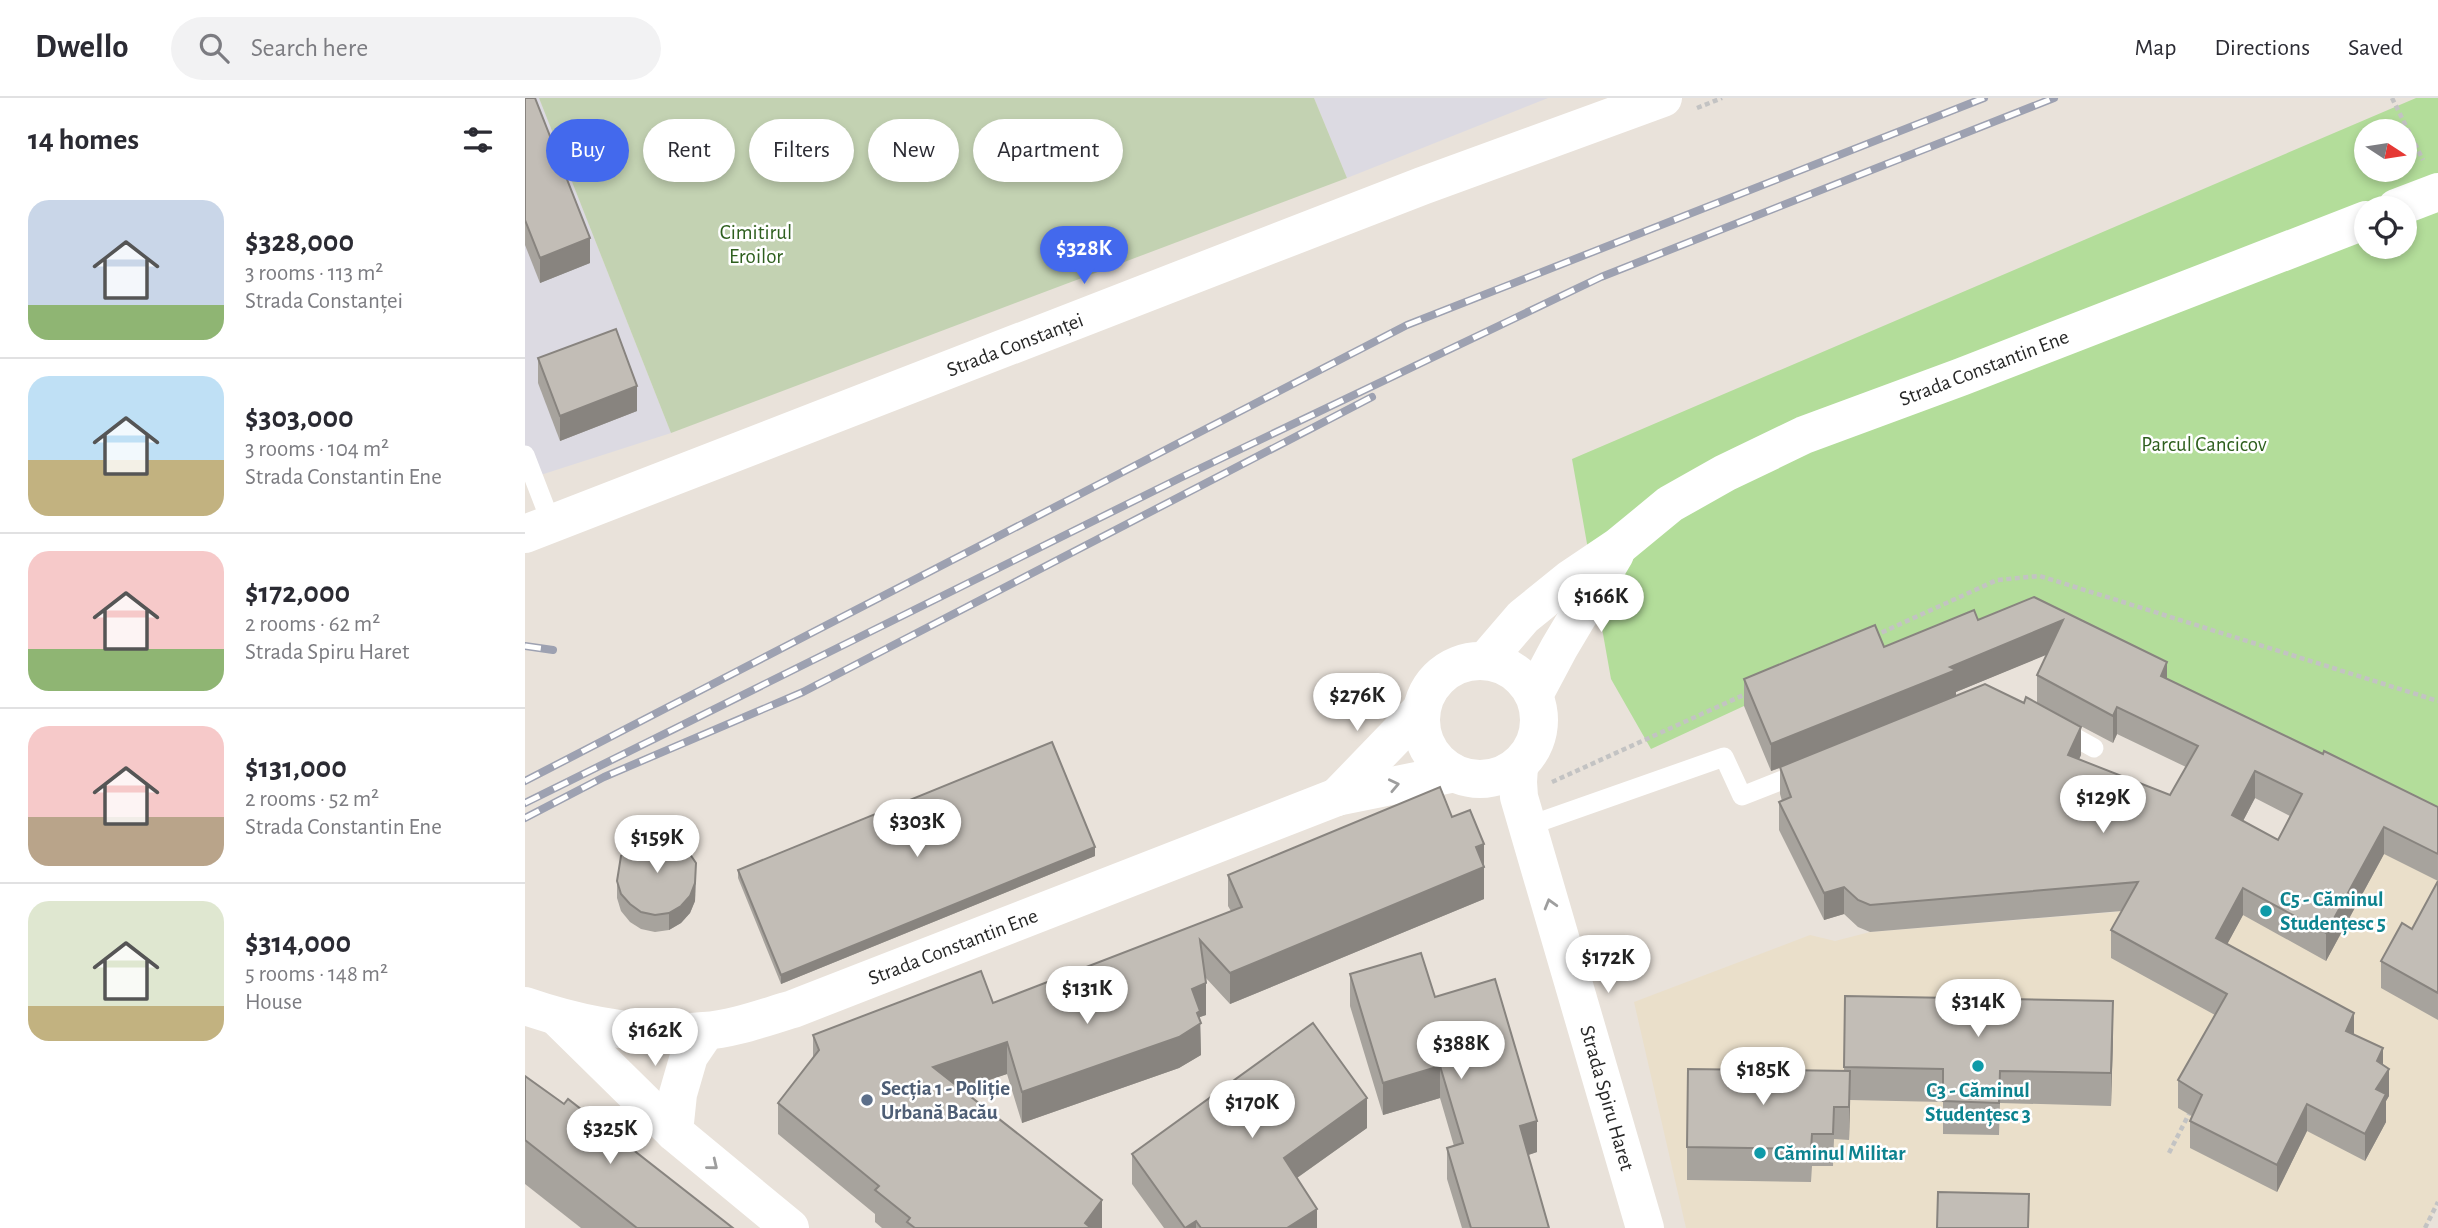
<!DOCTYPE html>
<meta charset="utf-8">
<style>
:root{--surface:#fff;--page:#f2f2f3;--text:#2b2b33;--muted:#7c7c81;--line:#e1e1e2;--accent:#4369ed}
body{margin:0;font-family:"Alegreya Sans",sans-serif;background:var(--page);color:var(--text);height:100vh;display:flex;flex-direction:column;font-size:26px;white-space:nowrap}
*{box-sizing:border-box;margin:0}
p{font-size:23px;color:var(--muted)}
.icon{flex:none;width:38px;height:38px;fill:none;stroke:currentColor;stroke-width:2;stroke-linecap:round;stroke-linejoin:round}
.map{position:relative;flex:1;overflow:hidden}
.panel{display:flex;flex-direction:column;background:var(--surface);width:525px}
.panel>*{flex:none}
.guide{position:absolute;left:21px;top:21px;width:665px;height:63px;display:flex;gap:14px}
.needle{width:46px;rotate:102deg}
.tools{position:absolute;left:1829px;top:21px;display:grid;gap:14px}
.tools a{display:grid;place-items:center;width:63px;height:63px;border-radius:50%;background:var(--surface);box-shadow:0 4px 10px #0003;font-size:35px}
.price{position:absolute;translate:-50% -60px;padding:0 16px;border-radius:24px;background:#fff;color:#222;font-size:23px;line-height:46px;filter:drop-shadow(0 2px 4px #0008)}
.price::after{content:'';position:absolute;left:50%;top:42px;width:21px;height:16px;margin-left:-10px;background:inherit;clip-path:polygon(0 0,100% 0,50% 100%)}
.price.current{background:var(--accent);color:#fff}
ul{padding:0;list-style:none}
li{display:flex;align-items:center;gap:21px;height:175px;padding:0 28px}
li+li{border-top:2px solid var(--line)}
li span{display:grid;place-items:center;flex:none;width:196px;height:140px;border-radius:21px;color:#555}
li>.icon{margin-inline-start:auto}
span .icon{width:84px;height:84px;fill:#fffc;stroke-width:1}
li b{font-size:30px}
h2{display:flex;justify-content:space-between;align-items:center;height:84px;padding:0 28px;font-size:30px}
.pill{padding:0 24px;border-radius:32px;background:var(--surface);box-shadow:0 4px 10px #0003;font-size:24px;line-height:63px}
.pill.current{background:var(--accent);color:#fff}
header{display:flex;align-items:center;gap:42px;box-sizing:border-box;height:98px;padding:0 35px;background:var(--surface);border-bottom:2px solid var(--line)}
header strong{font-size:33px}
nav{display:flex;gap:38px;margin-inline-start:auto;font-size:24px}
.search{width:490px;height:63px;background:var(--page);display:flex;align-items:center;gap:18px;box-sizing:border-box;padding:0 24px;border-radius:38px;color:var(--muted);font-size:26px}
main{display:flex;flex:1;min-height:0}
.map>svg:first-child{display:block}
.industrial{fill:#dcdae2}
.education{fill:#eadfca}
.green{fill:#b3dd9a;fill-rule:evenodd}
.cemetery{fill:#c3d2b2}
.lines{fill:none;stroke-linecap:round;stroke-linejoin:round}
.path{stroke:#c3c3c3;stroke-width:4.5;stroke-dasharray:5 3.5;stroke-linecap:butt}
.lane{stroke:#fff;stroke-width:19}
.secondary{stroke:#fff;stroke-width:38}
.rail-casing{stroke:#9da1b1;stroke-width:8}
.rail{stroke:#fff;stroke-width:5;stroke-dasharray:16;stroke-linecap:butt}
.wall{fill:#a7a39d;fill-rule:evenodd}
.shaded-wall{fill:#88847f}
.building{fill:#c2bdb6;stroke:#88847f;stroke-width:2;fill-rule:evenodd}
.oneway{stroke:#9e9e9e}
.culture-dot{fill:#0f9aa8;stroke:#fff;stroke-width:2.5}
.service-dot{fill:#5c6f8a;stroke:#fff;stroke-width:2.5}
.labels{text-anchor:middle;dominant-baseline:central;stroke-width:5;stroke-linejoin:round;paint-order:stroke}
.park-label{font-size:21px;fill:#2e5f1e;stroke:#fff}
.street-label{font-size:21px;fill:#282828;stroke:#fff}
.culture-label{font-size:21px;font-weight:bold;fill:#0d838f;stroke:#fff;text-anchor:start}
.service-label{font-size:21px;font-weight:bold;fill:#4e5e75;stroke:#fff;text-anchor:start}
</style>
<header>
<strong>Dwello</strong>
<div class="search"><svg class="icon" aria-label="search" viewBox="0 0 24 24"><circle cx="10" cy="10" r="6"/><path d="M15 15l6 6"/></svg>Search here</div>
<nav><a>Map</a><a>Directions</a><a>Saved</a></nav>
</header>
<main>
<section class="panel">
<h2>14 homes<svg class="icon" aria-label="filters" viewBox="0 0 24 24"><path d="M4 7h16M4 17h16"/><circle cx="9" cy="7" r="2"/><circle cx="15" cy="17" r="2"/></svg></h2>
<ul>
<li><span style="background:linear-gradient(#c9d6e8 75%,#8fb573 0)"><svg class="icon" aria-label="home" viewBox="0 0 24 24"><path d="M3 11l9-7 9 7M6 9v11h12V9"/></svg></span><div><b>$328,000</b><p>3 rooms · 113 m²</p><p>Strada Constanței</p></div></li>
<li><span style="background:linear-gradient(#bfe0f5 60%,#c2b280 0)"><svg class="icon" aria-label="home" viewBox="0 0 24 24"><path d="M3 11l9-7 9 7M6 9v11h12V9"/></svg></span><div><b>$303,000</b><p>3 rooms · 104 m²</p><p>Strada Constantin Ene</p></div></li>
<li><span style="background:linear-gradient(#f6c9c9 70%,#8fb573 0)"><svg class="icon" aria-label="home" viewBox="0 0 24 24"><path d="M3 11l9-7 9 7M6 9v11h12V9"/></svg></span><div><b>$172,000</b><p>2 rooms · 62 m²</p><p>Strada Spiru Haret</p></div></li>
<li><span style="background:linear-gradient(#f6c9c9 65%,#b9a48a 0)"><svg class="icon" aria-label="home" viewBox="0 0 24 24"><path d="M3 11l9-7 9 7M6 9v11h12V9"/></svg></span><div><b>$131,000</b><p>2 rooms · 52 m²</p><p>Strada Constantin Ene</p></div></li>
<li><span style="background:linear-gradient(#dfe7d0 75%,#c2b280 0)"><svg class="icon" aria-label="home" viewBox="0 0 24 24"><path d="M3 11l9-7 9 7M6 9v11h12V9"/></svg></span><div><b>$314,000</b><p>5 rooms · 148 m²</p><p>House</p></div></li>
</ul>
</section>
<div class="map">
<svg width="1913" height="1130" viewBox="0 0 1913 1130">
<rect width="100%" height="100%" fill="#e9e2da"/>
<g class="industrial">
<path d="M0,0H14L146,335L0,382Z"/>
<path d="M789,0H1023L822,80Z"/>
</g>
<path class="education" d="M1649,707L1755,764L1913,734V1104L1900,1130H1161L1109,904L1285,837L1310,843L1345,834L1591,814Z"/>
<path class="green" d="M1891,0H1913V734L1542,542L1219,608L1126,651L1086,581L1047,361ZM1841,33H1880V72H1841ZM1841,110H1880V149H1841Z"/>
<path class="cemetery" d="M14,0H789L822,80L146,335Z"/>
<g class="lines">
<g class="path">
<path d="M1867,0L1898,62"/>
<path d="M1172,10L1197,0"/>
<path d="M1349,538L1472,482L1515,478L1913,603"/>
<path d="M1027,684L1223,595"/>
<path d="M1644,1055L1664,1016"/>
<path d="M1900,1130L1913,1104"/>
</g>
<g class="lane">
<path d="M0,357L27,427"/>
<path d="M1533,630L1569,650"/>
<path d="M1003,728L1199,659L1217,698L1278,674"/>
</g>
<g class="secondary">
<path d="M1871,110L1913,94"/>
<path d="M0,436L897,88L1138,0"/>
<path d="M961,562L998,519L1045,481L1094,448L1145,406L1200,375L1279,337L1436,279L1841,122"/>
<circle cx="955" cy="622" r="59"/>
<path d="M1009,597L1034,550L1090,456"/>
<path d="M994,668L993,684L994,699L1120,1130"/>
<path d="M812,699L895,613"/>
<path d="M0,908C58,928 118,939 179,933C209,931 240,919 268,911L812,699L926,676"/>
<path d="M32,919L149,1034L265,1130"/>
<path d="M149,1034L153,996L164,958L181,933"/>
</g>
<defs>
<g id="rail">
<path d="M0,548L28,552"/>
<path d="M0,683L882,227L1459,0"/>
<path d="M0,705L655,380L1076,179L1529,0"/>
<path d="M0,720L79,679L278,594L847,299"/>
</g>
</defs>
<use href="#rail" class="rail-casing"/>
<use href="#rail" class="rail"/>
</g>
<g class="wall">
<path d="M0,0L65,165L15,185L0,147Z"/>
<path d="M13,260L112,313L35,343L13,285Z"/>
<path d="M1453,522L1642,581L1798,656L1913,709V922L1856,890V863L1887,831L1913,783L1859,756L1801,863L1718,817L1702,846L1829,937L1858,968L1864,998L1861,1003V1024L1840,1063L1782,1033L1752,1094L1665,1050V1023L1667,1018L1653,1010V982L1690,917L1586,860V832L1597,813L1345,834L1333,829L1319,816L1299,822L1254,732V704L1257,703L1255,696V670L1246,673L1219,608V581L1359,549ZM1522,556L1512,577V605L1588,645L1592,636L1661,669L1645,697L1554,661L1556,657L1431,598V594ZM1730,700L1765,718L1753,742L1718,723Z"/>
<path d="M927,719L959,746V801L705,906L680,879L681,917L675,919L676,957L654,970L497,1025L482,976L436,991L577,1130H357L350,1124V1116L253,1036V1005L288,960V937L468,905L706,813L703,808V777Z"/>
<path d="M570,758L256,886L213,780V772Z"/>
<path d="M171,782L170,803L165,815L156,825L144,832L130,834L116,831L105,824L96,813L92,800V783Z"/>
<path d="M825,876L910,899L1012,1054L1003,1057L1024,1130H937L922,1081V1050L929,1048L915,1000L858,1017L825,908Z"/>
<path d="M1320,898L1588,935L1586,1008L1475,1005L1474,1037L1418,1036V1004L1325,1002L1324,1042L1309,1041L1308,1068H1287L1286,1084L1162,1082V1049L1319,973Z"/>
<path d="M0,978L208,1130H56L0,1086Z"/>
<path d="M842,1030L772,1080L792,1130H639L607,1086V1056Z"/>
</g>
<g class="shaded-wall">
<path d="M65,140V165L15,185V160Z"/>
<path d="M112,288V313L35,343V318Z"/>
<path d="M1538,522V550L1431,594V599L1246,673V646L1425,569Z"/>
<path d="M1642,564V591L1636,578Z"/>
<path d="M1592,609V636L1588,645V618Z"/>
<path d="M1556,629V657L1543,684V657Z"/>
<path d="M1730,673V700L1707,744V717Z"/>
<path d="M1859,729V756L1801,863V835Z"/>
<path d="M959,746V801L705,906V875Z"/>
<path d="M570,749V758L256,886V877Z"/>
<path d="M171,765L170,803L165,815L156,825L144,832V815Z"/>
<path d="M1319,789V816L1299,822V795Z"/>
<path d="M1718,790V817L1691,867V840Z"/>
<path d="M681,885V917L675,919L676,957L654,970L497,1025V994L667,891Z"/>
<path d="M1588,903V935L1586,1008V975Z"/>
<path d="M1829,915V943L1821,933Z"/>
<path d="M482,944V976L408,1001V969Z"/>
<path d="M1858,950V977L1852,963Z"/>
<path d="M915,968V1000L858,1017V985Z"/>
<path d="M1864,971V998L1861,1003V1024L1840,1063V1036L1851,991Z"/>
<path d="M1325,973V1005L1324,1042V1009Z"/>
<path d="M842,1000V1030L759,1089V1060Z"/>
<path d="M1782,1006V1033L1752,1094V1067Z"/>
<path d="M1012,1023V1054L995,1060V1028Z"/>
<path d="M577,1102V1130H560V1125Z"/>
<path d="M792,1111V1130H762Z"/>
<path d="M671,1123V1130H661Z"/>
</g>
<g class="building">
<path d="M0,0H10L65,140L15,160L0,122Z"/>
<path d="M91,231L112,288L35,318L13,260Z"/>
<path d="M1509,499L1642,564L1636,578L1798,656L1799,653L1913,709V756L1859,729L1801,835L1718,790L1691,840L1829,915L1821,933L1858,950L1852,963L1864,971L1851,991L1861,996L1840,1036L1782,1006L1752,1067L1665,1023L1677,997L1653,982L1702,896L1586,832L1613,784L1345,807L1333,802L1319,789L1299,795L1254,704L1266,699L1255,669L1460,586L1499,605L1501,599L1556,629L1543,657L1645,697L1673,648L1592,609L1588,618L1512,577L1538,522L1425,569L1431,572L1246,646L1219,581L1350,527L1359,549L1449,512L1453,522ZM1730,673L1777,696L1753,742L1707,717Z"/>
<path d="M527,644L570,749L256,877L213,772Z"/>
<path d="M915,689L927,719L945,712L959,746L951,749L959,769L705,875L675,842L681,885L667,891L675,913L672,915L676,925L654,939L497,994L482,944L408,969L577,1102L560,1125L566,1130H390L382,1124L385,1120L350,1092L354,1088L253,1005L294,952L288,937L456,873L468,905L717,809L703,777Z"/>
<path d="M126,738H138L150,742L160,749L171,765L170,785L165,798L156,808L144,815L130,817L116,814L105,806L96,796L92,783L96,758L104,748L114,741Z"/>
<path d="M1913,783V895L1856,863L1877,825L1887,831Z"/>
<path d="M896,855L910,899L970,881L1012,1023L995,1028L1024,1130H946L922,1050L938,1045L915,968L858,985L825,876Z"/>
<path d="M1320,898L1588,903L1586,975L1475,973L1474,1005L1418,1003V971L1319,969Z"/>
<path d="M788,925L842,1000L759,1060L792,1111L762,1130H676L671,1123L660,1130L607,1056Z"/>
<path d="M1163,971L1325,973L1324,1009H1309L1308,1036H1287L1286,1051L1162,1049Z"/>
<path d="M0,978L39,1006L43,1001L208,1130H112L0,1042Z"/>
<path d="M1413,1094L1504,1096L1503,1130H1412Z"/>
</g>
<defs><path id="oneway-chevron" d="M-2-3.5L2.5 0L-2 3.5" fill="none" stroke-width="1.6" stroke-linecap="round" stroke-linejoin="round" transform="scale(1.75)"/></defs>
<g class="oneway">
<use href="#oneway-chevron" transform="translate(869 687) rotate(-12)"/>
<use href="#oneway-chevron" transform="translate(1025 806) rotate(-106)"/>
<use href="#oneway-chevron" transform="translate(188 1067) rotate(39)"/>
</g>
<g class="culture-dot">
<circle cx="1741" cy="813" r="7"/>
<circle cx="1453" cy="968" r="7"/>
<circle cx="1235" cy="1055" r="7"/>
</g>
<circle class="service-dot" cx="342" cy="1002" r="7"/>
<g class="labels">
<g class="park-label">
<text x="231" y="134">Cimitirul<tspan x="231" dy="24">Eroilor</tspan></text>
<text x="1679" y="346">Parcul Cancicov</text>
</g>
<g class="street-label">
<text transform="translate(490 247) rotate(-21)">Strada Constanței</text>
<text transform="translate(1459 270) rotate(-21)">Strada Constantin Ene</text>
<text transform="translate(428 849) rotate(-21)">Strada Constantin Ene</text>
<text transform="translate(1082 1000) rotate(74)">Strada Spiru Haret</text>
</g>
<g class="culture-label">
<text x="1755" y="801">C5 - Căminul<tspan x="1755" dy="24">Studențesc 5</tspan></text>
<text x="1453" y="992" text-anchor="middle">C3 - Căminul<tspan x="1453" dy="24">Studențesc 3</tspan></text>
<text x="1249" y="1055">Căminul Militar</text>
</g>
<g class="service-label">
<text x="356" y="990">Secția 1 - Poliție<tspan x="356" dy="24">Urbană Bacău</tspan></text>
</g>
</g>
</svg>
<div class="tools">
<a><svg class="needle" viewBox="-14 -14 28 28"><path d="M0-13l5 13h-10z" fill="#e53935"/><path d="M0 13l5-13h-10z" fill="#7c7c81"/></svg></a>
<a><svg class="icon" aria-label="locate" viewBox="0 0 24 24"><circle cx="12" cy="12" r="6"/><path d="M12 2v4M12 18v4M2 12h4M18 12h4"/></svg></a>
</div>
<b class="price current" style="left:559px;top:188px">$328K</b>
<b class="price" style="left:1076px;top:536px">$166K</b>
<b class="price" style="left:832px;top:635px">$276K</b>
<b class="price" style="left:1578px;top:737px">$129K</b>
<b class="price" style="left:392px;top:761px">$303K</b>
<b class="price" style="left:132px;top:777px">$159K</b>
<b class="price" style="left:1083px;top:897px">$172K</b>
<b class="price" style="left:562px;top:928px">$131K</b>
<b class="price" style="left:1453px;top:941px">$314K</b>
<b class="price" style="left:130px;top:970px">$162K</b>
<b class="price" style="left:936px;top:983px">$388K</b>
<b class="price" style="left:1238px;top:1009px">$185K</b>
<b class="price" style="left:727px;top:1042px">$170K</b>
<b class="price" style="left:85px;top:1068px">$325K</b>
<div class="guide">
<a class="pill current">Buy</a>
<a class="pill">Rent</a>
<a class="pill">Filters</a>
<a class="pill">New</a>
<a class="pill">Apartment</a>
</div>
</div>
</main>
